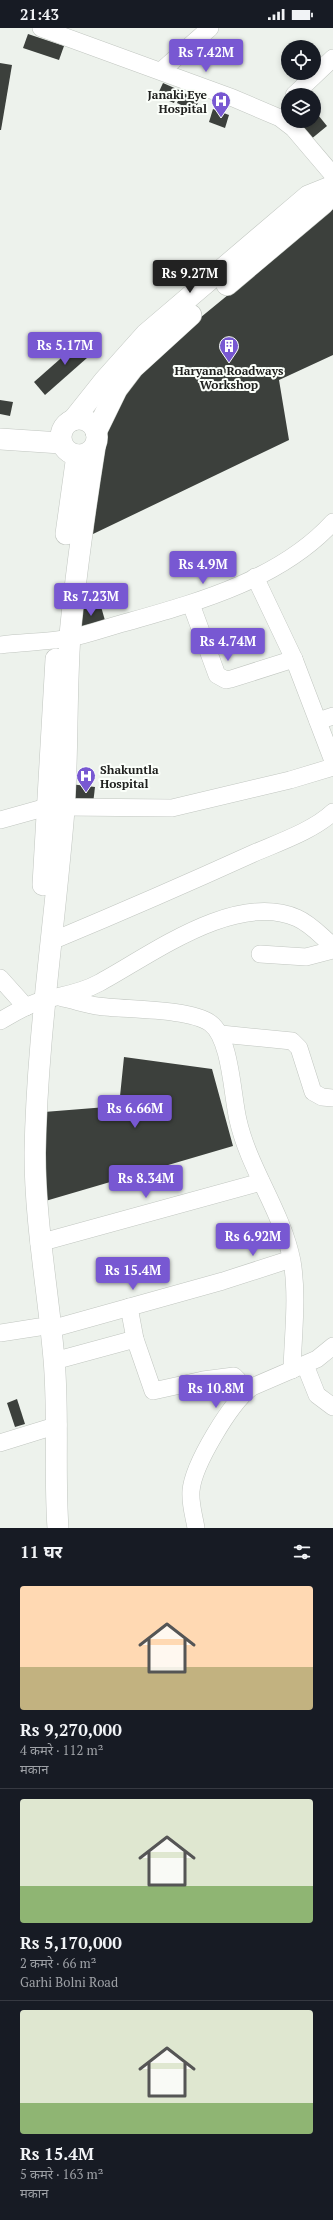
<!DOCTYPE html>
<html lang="hi">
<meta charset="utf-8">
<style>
:root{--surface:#171b24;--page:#20242c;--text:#f1f3f6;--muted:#9ea1a6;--line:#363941;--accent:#7858d2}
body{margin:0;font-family:"PT Serif","Noto Sans Devanagari",serif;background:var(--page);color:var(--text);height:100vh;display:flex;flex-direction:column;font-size:15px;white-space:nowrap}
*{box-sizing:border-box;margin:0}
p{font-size:13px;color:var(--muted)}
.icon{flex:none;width:22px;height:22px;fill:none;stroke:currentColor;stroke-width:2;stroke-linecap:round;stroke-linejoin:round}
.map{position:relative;height:1500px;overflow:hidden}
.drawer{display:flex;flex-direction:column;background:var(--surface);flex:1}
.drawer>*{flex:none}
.controls{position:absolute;left:281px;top:12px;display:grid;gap:8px}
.controls a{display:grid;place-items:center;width:40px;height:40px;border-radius:50%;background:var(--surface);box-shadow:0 2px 6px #0003;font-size:20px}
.price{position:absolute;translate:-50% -34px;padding:0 9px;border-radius:4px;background:var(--accent);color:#fff;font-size:13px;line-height:26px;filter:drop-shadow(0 1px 2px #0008)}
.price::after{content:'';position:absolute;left:50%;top:24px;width:12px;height:9px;margin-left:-6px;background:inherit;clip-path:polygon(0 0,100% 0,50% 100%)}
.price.selected{background:#222;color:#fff}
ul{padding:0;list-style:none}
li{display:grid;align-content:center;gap:8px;height:212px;padding:0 20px}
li+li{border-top:1px solid var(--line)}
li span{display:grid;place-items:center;height:124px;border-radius:4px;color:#555}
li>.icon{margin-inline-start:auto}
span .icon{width:72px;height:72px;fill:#fffc;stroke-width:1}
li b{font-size:17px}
h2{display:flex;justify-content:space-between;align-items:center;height:48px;padding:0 20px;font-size:17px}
.status{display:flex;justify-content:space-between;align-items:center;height:28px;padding:0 20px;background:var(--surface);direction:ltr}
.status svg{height:11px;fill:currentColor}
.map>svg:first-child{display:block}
.building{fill:#3c403c}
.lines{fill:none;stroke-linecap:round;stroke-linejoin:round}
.minor-casing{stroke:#c1c6c0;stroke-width:18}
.major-casing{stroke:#c1c6c0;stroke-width:22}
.minor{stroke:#fff;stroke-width:17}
.major{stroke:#fff;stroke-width:21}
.labels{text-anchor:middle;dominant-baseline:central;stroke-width:4;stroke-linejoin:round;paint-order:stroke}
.poi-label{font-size:12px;font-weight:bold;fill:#20211f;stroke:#fbfffa;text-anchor:end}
</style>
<div class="status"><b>21:43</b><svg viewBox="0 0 49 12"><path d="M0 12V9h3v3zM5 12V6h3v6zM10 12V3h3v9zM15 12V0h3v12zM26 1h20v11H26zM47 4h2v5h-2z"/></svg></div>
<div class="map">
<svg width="333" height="1500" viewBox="0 0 333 1500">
<rect width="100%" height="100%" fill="#edf2ec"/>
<g class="building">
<path d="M28,6L64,18L59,32L23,20Z"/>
<path d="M0,35L12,37L1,102H0Z"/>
<path d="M163,55L179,62L174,75L157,68Z"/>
<path d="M182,64L199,73L194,83L177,75Z"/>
<path d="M213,81L229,87L225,100L209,94Z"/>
<path d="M314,82L327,98L310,112L295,93H314Z"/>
<path d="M333,181V327L279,352L289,412L93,506L94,469L107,386L134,344Z"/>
<path d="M85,309L96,322L45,367L34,354Z"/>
<path d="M0,372L13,374L10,388L0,386Z"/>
<path d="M100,575L106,596L82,603L76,581Z"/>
<path d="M70,756L95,759L93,776L68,773Z"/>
<path d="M124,1029L212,1041L233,1118L42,1174L44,1084L119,1078Z"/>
<path d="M17,1371L25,1396L15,1399L7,1375Z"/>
</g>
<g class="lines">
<defs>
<g id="minor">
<path d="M41,0L233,70L280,90L293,100L333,147"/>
<path d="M161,43L210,0"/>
<path d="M294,67L333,30"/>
<path d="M255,549L294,631L333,733"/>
<path d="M191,576L217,647L226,652L231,651L294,631"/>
<path d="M0,617C23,614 47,614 70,610C90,606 111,598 131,593C202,573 282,550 333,494"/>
<path d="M318,693L333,688"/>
<path d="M64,779L172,780L290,752L333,739"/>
<path d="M0,792L47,779"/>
<path d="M52,913C119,885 186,856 252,826C277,815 313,803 333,784"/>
<path d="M260,926L306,929L333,922"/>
<path d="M0,950L26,979"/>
<path d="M62,970C73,972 85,976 97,978C124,982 189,980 210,995C231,1010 232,1067 238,1092C249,1141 282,1183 292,1233C298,1268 293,1306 292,1342"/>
<path d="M0,993C14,985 28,976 44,972C63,967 81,965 99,955C151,927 235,863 297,890C311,896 322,909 333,918"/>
<path d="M221,1006L292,1013L299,1020L313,1064L322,1069L333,1070"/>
<path d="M39,1215L261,1154"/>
<path d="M129,1279L135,1311"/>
<path d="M51,1301L223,1253L291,1231"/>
<path d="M0,1305L39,1299"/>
<path d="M54,1333L135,1311L153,1363L203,1352L234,1348L238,1352L243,1366"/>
<path d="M305,1337L317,1367L333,1379"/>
<path d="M0,1415L58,1397"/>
<path d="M196,1500C194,1488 190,1476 191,1463C193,1437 231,1374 252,1359L317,1331L333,1318"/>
</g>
<g id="major">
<path d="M227,257L323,176L333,164"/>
<circle cx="79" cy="409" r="18"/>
<path d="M73,392L104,353L146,306L308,168L333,158"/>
<path d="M96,404L117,361L133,340L191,287"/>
<path d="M0,411L61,415"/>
<path d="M66,506L77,427"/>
<path d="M43,857L56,631"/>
<path d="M58,1500C54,1443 59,1388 54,1331C48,1262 35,1194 35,1125C37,1010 55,896 64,782C68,724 66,665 70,607C76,544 85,481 95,418"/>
</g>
</defs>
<use href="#minor" class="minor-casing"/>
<use href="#major" class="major-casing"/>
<use href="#minor" class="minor"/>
<use href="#major" class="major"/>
</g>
<defs>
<symbol id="hospital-pin" viewBox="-11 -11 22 30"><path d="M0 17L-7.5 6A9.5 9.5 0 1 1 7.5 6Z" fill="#7858d2" stroke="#fbfffa"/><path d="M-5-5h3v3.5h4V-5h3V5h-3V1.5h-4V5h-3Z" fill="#fff"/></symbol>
<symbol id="building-pin" viewBox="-11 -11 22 30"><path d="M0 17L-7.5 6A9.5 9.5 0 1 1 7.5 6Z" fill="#7858d2" stroke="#fbfffa"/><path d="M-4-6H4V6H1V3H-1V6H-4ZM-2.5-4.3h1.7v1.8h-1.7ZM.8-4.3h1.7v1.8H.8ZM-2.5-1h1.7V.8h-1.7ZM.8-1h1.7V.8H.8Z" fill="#fff"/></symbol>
</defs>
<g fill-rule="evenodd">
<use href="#hospital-pin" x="210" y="62" width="22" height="30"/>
<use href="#building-pin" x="218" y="307" width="22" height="30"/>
<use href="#hospital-pin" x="75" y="737" width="22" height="30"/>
</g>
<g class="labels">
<g class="poi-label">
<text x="207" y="66">Janaki Eye<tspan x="207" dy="14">Hospital</tspan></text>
<text x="229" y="342" text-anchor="middle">Haryana Roadways<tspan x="229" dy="14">Workshop</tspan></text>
<text x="100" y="741" text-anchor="start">Shakuntla<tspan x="100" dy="14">Hospital</tspan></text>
</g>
</g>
</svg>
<div class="controls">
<a><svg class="icon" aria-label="locate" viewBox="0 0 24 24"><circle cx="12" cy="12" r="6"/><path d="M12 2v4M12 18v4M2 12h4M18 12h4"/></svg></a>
<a><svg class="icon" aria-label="layers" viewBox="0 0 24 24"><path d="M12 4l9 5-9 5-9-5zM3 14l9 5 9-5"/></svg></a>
</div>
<b class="price" style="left:206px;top:45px">Rs 7.42M</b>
<b class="price selected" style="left:190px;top:266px">Rs 9.27M</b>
<b class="price" style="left:65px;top:338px">Rs 5.17M</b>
<b class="price" style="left:203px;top:557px">Rs 4.9M</b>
<b class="price" style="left:91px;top:589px">Rs 7.23M</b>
<b class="price" style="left:228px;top:634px">Rs 4.74M</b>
<b class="price" style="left:135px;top:1101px">Rs 6.66M</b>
<b class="price" style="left:146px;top:1171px">Rs 8.34M</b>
<b class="price" style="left:253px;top:1229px">Rs 6.92M</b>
<b class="price" style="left:133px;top:1263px">Rs 15.4M</b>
<b class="price" style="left:216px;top:1381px">Rs 10.8M</b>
</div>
<section class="drawer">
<h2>11 घर<svg class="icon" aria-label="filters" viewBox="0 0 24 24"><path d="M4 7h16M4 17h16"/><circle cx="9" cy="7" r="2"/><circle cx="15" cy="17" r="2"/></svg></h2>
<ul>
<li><span style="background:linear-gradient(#ffd9b3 65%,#c2b280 0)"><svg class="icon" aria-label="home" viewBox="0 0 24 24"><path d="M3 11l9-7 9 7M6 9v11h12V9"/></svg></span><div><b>Rs 9,270,000</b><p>4 कमरे · 112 m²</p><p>मकान</p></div></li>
<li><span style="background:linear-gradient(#dfe7d0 70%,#8fb573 0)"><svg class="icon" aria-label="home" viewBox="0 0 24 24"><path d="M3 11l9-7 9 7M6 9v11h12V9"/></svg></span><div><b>Rs 5,170,000</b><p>2 कमरे · 66 m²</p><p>Garhi Bolni Road</p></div></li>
<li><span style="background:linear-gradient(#dfe7d0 75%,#8fb573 0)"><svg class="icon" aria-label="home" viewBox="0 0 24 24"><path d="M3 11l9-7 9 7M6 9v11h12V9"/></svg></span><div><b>Rs 15.4M</b><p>5 कमरे · 163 m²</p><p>मकान</p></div></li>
</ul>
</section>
